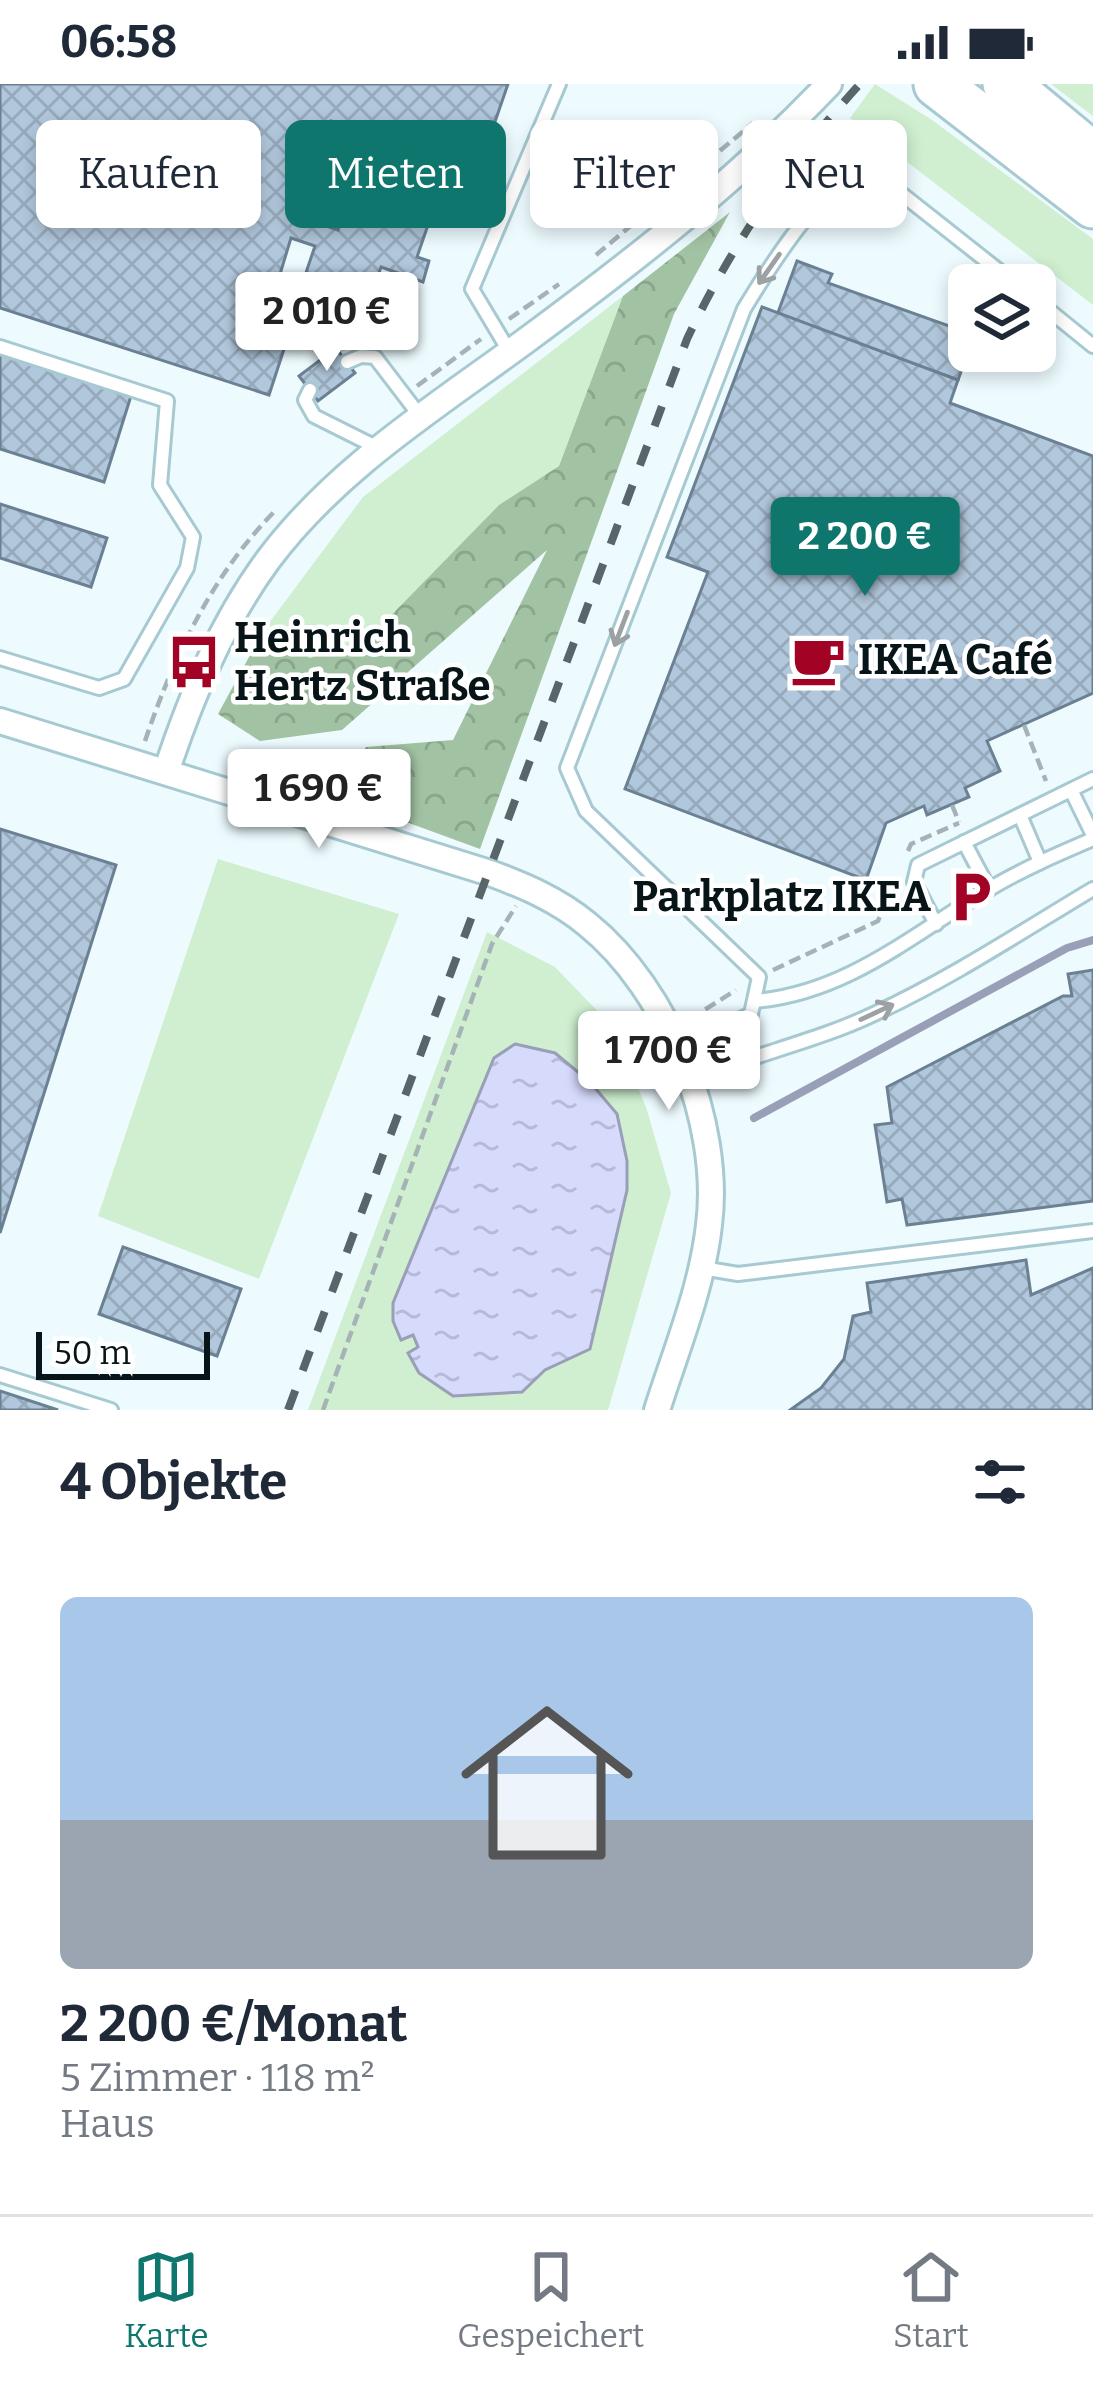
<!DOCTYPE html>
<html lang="de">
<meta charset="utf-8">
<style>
:root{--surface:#fff;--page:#f2f2f3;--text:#1f2937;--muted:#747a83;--line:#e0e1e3;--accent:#0f766e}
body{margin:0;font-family:Bitter,serif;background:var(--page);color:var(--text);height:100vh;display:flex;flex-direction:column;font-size:45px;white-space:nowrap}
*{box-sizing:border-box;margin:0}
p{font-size:39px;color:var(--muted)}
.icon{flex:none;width:66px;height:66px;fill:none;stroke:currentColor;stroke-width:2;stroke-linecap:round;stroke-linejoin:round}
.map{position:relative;height:1326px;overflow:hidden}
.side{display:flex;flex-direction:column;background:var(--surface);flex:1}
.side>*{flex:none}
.guide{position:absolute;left:36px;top:36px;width:1023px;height:108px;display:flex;gap:24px}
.buttons{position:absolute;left:948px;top:180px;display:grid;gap:24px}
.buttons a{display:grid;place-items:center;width:108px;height:108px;border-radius:18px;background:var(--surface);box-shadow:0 6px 18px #0003;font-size:60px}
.scale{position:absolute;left:36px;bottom:30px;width:174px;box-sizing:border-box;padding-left:12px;border:6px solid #081518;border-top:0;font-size:33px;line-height:42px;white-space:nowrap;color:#081518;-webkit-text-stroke:9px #fff;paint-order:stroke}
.price{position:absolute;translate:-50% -102px;padding:0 27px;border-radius:12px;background:#fff;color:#222;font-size:39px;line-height:78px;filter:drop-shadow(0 3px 6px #0008)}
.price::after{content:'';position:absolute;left:50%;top:72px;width:36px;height:27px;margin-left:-18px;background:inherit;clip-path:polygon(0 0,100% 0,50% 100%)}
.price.active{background:var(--accent);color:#fff}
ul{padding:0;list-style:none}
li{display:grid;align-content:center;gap:24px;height:636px;padding:0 60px}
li+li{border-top:3px solid var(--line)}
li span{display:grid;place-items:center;height:372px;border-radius:18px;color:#555}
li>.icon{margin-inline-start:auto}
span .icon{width:216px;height:216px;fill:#fffc;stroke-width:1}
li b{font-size:51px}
h2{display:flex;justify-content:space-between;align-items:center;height:144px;padding:0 60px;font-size:51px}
.tag{padding:0 42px;border-radius:18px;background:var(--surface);box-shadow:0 6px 18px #0003;font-size:42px;line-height:108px}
.tag.active{background:var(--accent);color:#fff}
.status{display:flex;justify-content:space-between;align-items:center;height:84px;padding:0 60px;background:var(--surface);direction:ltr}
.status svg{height:33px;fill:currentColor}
.dock{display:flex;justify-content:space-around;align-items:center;height:168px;border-top:3px solid var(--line);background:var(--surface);font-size:33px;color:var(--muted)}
.dock a{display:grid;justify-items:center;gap:6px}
.dock .active{color:var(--accent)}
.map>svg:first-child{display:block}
.grass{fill:#cfefd0;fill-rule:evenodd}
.forest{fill:url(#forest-crowns)}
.water{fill:url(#water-ripples);stroke:#989fb7;stroke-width:3}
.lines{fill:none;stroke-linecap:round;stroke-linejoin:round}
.stream{stroke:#989fb7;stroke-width:8}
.building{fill:url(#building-cross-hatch);stroke:#6b8093;stroke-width:3}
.service-casing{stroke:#a7c9d1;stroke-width:18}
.minor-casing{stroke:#a7c9d1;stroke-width:30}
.motorway-casing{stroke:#a7c9d1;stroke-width:51}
.path{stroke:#a5b3b6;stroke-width:4.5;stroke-dasharray:12 6;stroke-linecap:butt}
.service{stroke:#fff;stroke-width:12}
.minor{stroke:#fff;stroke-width:24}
.motorway{stroke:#fff;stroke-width:45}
.rail{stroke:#586669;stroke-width:8;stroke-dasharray:21 21;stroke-linecap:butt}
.oneway{stroke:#9ca1a3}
.labels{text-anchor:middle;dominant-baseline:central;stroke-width:9;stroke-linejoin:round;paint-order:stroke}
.poi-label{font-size:42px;font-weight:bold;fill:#081518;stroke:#fff;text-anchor:start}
</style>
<div class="status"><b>06:58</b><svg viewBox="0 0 49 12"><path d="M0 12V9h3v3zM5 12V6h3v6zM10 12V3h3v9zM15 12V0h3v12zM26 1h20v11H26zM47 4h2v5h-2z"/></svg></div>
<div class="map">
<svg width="1093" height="1326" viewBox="0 0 1093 1326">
<defs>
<pattern id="forest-crowns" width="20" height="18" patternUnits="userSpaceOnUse" patternTransform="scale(3)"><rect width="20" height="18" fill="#a2c3a3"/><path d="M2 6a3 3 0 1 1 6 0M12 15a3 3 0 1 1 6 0" fill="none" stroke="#8aa78c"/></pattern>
<pattern id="water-ripples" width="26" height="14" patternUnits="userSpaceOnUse" patternTransform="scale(3)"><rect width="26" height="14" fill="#d6dafb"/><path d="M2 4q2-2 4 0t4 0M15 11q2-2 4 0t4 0" fill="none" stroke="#b6bad6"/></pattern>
<pattern id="building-cross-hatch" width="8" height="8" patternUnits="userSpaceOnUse" patternTransform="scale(3)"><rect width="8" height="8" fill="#b1c7dc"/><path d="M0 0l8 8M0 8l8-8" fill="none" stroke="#97aabc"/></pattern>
</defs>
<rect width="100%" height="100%" fill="#edfbfe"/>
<g class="grass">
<path d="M875,0L932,36L1093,155V221L850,34Z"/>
<path d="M1051,0H1093V32Z"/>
<path d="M623,212L559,382L499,421L369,554L310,574L263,547L363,413Z"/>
<path d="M218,775L399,830L259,1195L98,1132Z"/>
<path d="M487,848L555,883L611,941L646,1023L671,1109L608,1326H308ZM627,1106L590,1265L545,1286L522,1308L409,1268L418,1264L413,1251Z"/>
</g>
<path class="forest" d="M730,128L674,230L480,765L338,713L366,663L453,656L547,466L342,646L260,657L218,630L263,547L310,574L369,554L499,421L559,382L623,212Z"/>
<path class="water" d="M515,960L555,969L590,998L617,1030L627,1077V1106L590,1265L545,1286L522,1308L453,1312L419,1289L408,1269L418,1263L413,1251L401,1256L393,1237V1219L494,974Z"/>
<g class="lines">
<path class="stream" d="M754,1034L1067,864L1093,856"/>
</g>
<g class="building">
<path d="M0,0H508L478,87L331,37L298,132L338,146L361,80L440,106L417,173L429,177L423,198L381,183L359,246L294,224L315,162L291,154L259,259L284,265L269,311L0,224Z"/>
<path d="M797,177L832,190L828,199L969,249V266L958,296L777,231Z"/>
<path d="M762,223L958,296L950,319L1093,372V609L987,657L1000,687L965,704L969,713L927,731L924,722L886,739L866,796L625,705L708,488L667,473Z"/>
<path d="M336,264L355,289L318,317L299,292Z"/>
<path d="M0,270L131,312L104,398L0,365Z"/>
<path d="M0,420L107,454L91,503L0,474Z"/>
<path d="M0,745L116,781L0,1149Z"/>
<path d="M1093,886V1117L907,1141L902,1115L887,1118L875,1041L892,1039L887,1003L1063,912H1072L1068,890Z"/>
<path d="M123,1163L241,1205L217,1272L99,1230Z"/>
<path d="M1026,1176L1031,1211L1093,1184V1326H790L821,1304L844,1275L853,1232L871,1228L867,1199Z"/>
<path d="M0,1307L58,1326H0Z"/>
</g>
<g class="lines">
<defs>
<g id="service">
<path d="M1035,215L1093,262"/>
<path d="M0,263L167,317L160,401L193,453L187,484L124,595L99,604L0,574"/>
<path d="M509,267L472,205L559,0"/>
<path d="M347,278L361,272L375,273L420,332"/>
<path d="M310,306L305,316L314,332L378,364"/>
<path d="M1071,706L1093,751"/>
<path d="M1020,731L1040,778"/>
<path d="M964,758L989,805"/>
<path d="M936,840L914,798L918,781L1093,695"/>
<path d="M755,917C848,909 914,849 991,804C1023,785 1058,770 1093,755"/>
<path d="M677,966L751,930L759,893L586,727L567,684L744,225C764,192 819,102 856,93C866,91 875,93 884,96L1017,201"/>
<path d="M690,997C750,971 815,958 874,930C950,895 1021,848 1093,805"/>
<path d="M702,1184L738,1190L1093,1147"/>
<path d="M0,1291L111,1326"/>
</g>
<g id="minor">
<path d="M0,637L490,789C525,802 558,816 587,840C668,905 722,1039 709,1141C702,1204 676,1266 657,1326"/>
<path d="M166,688C191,613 221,540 268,476C336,385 434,324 524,258C631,179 737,97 829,0"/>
</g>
<g id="motorway">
<path d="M937,0L1093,121"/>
<path d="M1006,0L1093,72"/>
</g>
</defs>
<use href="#service" class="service-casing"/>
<use href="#minor" class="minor-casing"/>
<use href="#motorway" class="motorway-casing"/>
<g class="path">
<path d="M596,171L753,39"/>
<path d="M509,235L559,200"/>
<path d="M417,302L481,255"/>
<path d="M1024,641L1046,697"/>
<path d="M145,657C173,574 212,491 274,428"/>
<path d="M952,721L959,738"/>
<path d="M908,767L911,760L959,739"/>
<path d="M773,886L878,837L896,794"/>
<path d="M690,935L736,906"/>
<path d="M323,1326L492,860L516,822"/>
</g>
<use href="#service" class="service"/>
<use href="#minor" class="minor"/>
<use href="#motorway" class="motorway"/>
<path class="rail" d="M288,1326L687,255C732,160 789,77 860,0"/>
</g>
<defs><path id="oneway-shaft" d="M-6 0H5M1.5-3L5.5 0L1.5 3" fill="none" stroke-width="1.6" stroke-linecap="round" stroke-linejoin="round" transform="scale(3)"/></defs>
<g class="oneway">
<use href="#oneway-shaft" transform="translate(769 185) rotate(125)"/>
<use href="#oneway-shaft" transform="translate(621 545) rotate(111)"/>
<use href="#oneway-shaft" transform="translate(877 928) rotate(-25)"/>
</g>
<defs>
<symbol id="cafe-bare" viewBox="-9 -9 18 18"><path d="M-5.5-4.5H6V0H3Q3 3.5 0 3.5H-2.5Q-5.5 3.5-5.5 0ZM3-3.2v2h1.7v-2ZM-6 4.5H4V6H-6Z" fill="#a20223" stroke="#fff" stroke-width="2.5" paint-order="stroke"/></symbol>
<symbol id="bus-bare" viewBox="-9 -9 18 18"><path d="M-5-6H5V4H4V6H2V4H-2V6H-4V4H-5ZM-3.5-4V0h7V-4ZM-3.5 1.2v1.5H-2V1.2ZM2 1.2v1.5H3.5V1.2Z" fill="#a20223" stroke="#fff" stroke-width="2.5" paint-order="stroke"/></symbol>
<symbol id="parking-bare" viewBox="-9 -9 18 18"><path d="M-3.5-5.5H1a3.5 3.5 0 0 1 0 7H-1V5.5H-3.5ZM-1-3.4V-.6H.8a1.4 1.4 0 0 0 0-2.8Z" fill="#a20223" stroke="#fff" stroke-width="2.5" paint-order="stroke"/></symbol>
</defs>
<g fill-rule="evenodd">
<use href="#cafe-bare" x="780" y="538" width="76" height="76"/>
<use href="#bus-bare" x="156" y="540" width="76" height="76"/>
<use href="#parking-bare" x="933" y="775" width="76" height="76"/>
</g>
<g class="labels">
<g class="poi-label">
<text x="234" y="554">Heinrich<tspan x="234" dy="48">Hertz Straße</tspan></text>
<text x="858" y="576">IKEA Café</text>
<text x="931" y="813" text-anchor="end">Parkplatz IKEA</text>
</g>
</g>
</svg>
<div class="buttons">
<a><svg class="icon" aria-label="layers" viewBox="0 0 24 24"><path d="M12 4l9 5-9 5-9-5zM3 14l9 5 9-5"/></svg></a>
</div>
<div class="scale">50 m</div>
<b class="price" style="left:327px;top:290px">2 010 €</b>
<b class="price active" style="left:865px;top:515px">2 200 €</b>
<b class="price" style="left:319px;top:767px">1 690 €</b>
<b class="price" style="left:669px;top:1029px">1 700 €</b>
<div class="guide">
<a class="tag">Kaufen</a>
<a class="tag active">Mieten</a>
<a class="tag">Filter</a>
<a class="tag">Neu</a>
</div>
</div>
<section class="side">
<h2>4 Objekte<svg class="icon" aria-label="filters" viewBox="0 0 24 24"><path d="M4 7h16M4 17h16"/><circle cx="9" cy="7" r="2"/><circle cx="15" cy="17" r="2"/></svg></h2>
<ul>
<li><span style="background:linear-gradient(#a9c7e8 60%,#9aa5b1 0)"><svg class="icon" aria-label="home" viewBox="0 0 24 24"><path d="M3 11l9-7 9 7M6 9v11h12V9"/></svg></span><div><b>2 200 €/Monat</b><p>5 Zimmer · 118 m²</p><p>Haus</p></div></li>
</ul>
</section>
<nav class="dock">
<a class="active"><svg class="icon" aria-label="map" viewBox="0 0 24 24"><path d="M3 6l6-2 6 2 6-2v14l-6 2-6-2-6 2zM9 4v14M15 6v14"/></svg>Karte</a>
<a><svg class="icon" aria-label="saved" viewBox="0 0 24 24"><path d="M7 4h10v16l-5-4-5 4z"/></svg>Gespeichert</a>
<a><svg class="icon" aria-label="home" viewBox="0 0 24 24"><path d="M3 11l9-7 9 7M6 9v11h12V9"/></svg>Start</a>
</nav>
